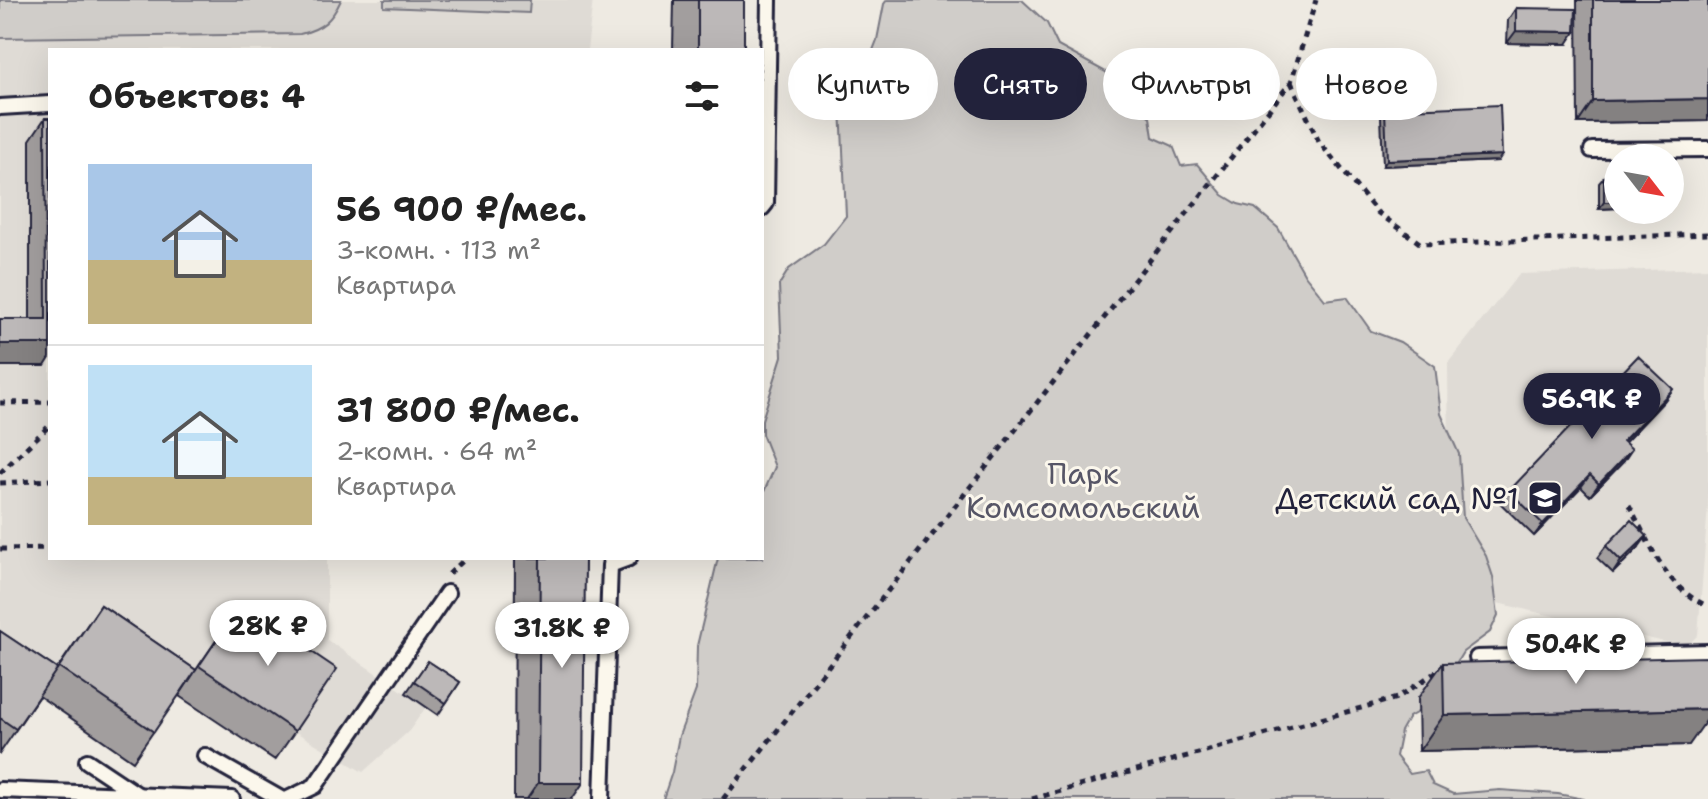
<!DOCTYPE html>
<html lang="ru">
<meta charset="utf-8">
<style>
:root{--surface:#fff;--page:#f6f6f6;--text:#222;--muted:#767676;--line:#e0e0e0;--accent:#22223b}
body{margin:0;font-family:"Shantell Sans",sans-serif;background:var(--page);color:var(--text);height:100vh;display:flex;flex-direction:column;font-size:30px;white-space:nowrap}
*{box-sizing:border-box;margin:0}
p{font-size:26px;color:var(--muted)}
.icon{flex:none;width:44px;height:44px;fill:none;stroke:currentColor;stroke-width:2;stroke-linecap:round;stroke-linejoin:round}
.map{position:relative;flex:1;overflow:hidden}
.drawer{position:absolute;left:48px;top:48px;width:716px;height:512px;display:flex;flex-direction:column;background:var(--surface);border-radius:0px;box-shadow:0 8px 32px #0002}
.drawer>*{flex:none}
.hud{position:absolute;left:788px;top:48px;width:760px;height:72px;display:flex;gap:16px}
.needle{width:52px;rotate:121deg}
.buttons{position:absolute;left:1604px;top:144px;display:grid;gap:16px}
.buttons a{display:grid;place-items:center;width:80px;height:80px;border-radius:50%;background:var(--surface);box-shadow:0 8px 32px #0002;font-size:40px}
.price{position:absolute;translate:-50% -68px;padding:0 18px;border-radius:28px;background:#fff;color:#222;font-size:26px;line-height:52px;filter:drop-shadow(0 2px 4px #0008)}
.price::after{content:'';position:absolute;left:50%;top:48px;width:24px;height:18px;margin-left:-12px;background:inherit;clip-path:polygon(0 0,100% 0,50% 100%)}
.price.on{background:var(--accent);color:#fff}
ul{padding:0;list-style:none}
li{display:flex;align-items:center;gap:24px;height:200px;padding:0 40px}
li+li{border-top:2px solid var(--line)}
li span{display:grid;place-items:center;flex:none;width:224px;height:160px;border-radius:0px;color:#555}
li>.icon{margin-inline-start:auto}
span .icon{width:96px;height:96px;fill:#fffc;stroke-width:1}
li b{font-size:34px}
h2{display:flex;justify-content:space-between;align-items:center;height:96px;padding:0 40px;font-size:34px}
.chip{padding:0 28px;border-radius:36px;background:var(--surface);box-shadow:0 8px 32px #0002;font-size:28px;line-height:72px}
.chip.on{background:var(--accent);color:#fff}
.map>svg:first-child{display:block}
.built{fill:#dfdbd5}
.green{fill:#d0cdc9;stroke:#797882;stroke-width:2}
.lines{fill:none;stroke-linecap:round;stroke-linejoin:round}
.lane-casing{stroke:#22223b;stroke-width:20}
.path{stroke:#22223b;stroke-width:5;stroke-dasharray:6 6;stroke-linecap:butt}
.lane{stroke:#fbf7ec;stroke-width:14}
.wall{fill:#a29e9e;stroke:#22223b;stroke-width:2}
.shaded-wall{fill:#848181;stroke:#22223b;stroke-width:2}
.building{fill:#bcb8b8;stroke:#22223b;stroke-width:2}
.labels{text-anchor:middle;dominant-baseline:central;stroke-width:6;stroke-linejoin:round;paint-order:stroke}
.park-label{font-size:30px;fill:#565566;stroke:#fbf7ec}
.poi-label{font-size:30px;fill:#22223b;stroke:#fbf7ec;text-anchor:end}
</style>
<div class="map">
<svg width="1708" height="799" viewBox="0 0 1708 799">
<rect width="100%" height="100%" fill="#eeeae2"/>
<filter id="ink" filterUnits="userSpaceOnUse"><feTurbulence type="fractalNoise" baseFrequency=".0125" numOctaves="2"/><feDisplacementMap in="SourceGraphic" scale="16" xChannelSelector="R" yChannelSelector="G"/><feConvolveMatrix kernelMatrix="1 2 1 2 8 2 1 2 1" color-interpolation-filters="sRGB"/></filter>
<g filter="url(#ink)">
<g class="built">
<path d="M0,0H593L587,50H50V558H327V640L426,707L409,731L363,772L294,731L221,634L175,699L81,635L36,698L0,674Z"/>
<path d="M1708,268V506L1698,635L1686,647L1450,592L1448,363L1519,274Z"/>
</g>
<g class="green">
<path d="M0,0H341C332,20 322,29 300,34L0,38Z"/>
<path d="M384,0H530L529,13L384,7Z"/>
<path d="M887,0H1022L1047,23L1058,46L1126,83L1131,99L1150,117L1153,137L1173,146L1181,166L1197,164L1223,195L1238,204L1255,208L1278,228L1305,275L1325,300L1347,297L1371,331L1400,342L1435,366L1441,414L1459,454L1463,518L1486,556L1493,577L1498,615L1490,632L1463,652L1446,680L1425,708L1409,717L1401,731L1396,756L1410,774L1426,771L1433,785L1453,794L1500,790L1558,794L1584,799H663L672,772L679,736L696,690L697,646L718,558H762V496L775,467L762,434V420L782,356L779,285L789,269L824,244L846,216L840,84L868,63L877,40L884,4Z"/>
</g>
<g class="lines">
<defs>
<g id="lane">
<path d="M0,107L50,104"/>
<path d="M1592,150L1708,149"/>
<path d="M762,208L766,203L769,0"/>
<path d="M1477,658L1708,652"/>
<path d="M205,756L281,799"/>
<path d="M87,761L138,795"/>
<path d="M0,790L232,799"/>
<path d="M288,799L315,786L447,593"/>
<path d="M602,799L610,565L629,558"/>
</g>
</defs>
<use href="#lane" class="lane-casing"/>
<g class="path">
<path d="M1291,82L1319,142L1377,212L1421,244L1708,234"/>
<path d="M0,403L50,402"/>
<path d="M0,473L50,425"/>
<path d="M0,483L50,480"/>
<path d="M1629,505C1649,542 1666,590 1708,606"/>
<path d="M0,549L50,548"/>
<path d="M449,574L466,558"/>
<path d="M723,799L1291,82L1316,0"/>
<path d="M1032,799L1397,698L1442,668"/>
</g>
<use href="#lane" class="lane"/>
</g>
<g class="wall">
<path d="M674,0H744V50H673Z"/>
<path d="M1577,0H1708V121L1578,123Z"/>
<path d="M1516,8L1567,44L1507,43L1508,20Z"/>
<path d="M1385,110L1498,161L1383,166L1381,116Z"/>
<path d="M45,118H50L45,366L30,319V140Z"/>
<path d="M1604,177L1618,208L1599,209V183Z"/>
<path d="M1673,389L1664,401L1625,442L1624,461L1590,496L1581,487L1534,536L1500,503L1509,491Z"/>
<path d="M1606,546L1638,548L1613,573L1597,558Z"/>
<path d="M515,558H585L572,799H514Z"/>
<path d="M241,604L295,731L275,760L179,696L194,673L133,761L39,696L0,753V631L57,669L101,605L196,670Z"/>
<path d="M428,661L460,682L438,715L406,693Z"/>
<path d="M1443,663L1689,745L1419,751L1418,698Z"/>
</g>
<g class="shaded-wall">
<path d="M1516,31L1575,32L1567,44L1507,43Z"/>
<path d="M1708,99V121L1578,123L1593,101Z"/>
<path d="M1502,155L1498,161L1383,166L1387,160Z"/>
<path d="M1604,202H1618V208L1599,209Z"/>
<path d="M0,344H50V358L45,366H0Z"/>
<path d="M1673,389L1664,401L1615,453L1623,441Z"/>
<path d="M1632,449L1624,461L1590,496L1599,484Z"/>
<path d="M1590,475L1581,487L1534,536L1543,524Z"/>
<path d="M1647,536L1638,548L1613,573L1621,561Z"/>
<path d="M1708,709V718L1689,745L1419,751L1444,715Z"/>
<path d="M538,783H583L572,799H527Z"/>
</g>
<g class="building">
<rect x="698" y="0" width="46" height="50"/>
<path d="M1593,0H1708V99L1593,101Z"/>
<path d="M1516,8L1576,9L1575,32L1516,31Z"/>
<path d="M1500,105L1502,155L1387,160L1385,110Z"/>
<path d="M45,118H50V344H0V319H46Z"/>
<rect x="1604" y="177" width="14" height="25"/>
<path d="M1638,356L1673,389L1623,441L1632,449L1599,484L1590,475L1543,524L1509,491Z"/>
<path d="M1631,520L1647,536L1621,561L1606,546Z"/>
<path d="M540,558H585L583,783H538Z"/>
<path d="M241,604L337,669L295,731L199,666Z"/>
<path d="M101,605L196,670L154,732L59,667Z"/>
<path d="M0,631L57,669L16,729L0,718Z"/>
<path d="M1708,657V709L1444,715L1443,663Z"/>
<path d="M428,661L460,682L446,703L414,681Z"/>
</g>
</g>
<defs>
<symbol id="school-square" viewBox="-11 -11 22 22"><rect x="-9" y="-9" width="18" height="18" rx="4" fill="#22223b" stroke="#fbf7ec"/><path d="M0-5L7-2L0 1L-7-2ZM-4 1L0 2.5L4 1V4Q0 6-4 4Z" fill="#fff"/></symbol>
</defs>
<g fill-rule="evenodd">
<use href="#school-square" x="1525" y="478" width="40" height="40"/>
</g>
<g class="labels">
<g class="park-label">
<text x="1083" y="473">Парк<tspan x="1083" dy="34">Комсомольский</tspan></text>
</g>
<g class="poi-label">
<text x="1519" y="498">Детский сад №1</text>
</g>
</g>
</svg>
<div class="buttons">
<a><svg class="needle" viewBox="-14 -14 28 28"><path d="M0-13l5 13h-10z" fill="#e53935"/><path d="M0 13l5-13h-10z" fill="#767676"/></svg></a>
</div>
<b class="price on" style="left:1592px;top:441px">56.9K ₽</b>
<b class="price" style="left:268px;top:668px">28K ₽</b>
<b class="price" style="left:562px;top:670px">31.8K ₽</b>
<b class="price" style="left:1576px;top:686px">50.4K ₽</b>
<div class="hud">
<a class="chip">Купить</a>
<a class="chip on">Снять</a>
<a class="chip">Фильтры</a>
<a class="chip">Новое</a>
</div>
<section class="drawer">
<h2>Объектов: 4<svg class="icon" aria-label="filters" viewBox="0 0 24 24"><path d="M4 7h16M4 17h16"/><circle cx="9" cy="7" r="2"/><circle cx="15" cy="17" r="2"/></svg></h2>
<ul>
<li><span style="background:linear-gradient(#a9c7e8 60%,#c2b280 0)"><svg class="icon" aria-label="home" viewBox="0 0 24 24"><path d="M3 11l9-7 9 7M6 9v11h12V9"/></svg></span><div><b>56 900 ₽/мес.</b><p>3-комн. · 113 m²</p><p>Квартира</p></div></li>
<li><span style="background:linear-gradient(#bfe0f5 70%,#c2b280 0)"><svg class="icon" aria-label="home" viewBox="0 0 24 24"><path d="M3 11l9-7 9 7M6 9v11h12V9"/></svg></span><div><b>31 800 ₽/мес.</b><p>2-комн. · 64 m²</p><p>Квартира</p></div></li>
</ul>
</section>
</div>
